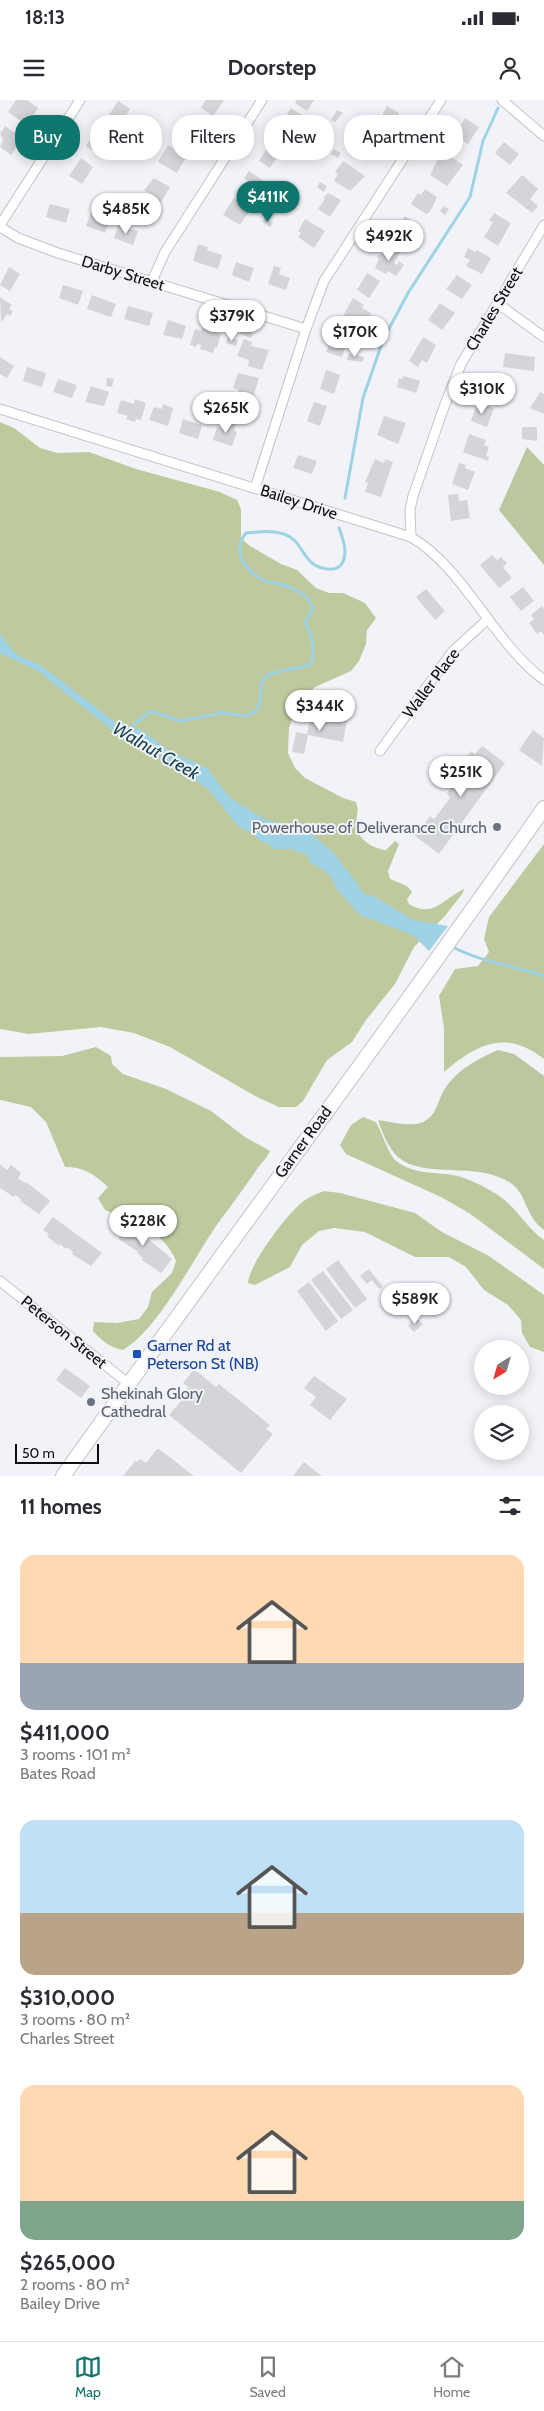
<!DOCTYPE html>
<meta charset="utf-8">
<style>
:root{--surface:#fff;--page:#f7f7f7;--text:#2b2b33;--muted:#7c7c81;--line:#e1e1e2;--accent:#0f766e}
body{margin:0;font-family:Cabin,sans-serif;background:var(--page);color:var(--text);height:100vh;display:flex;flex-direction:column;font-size:19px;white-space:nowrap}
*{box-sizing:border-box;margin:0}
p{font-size:16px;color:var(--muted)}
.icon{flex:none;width:28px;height:28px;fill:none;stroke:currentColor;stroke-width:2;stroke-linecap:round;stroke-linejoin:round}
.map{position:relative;height:1376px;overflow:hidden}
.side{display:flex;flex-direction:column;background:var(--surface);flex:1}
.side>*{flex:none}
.guide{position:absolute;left:15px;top:15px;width:515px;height:45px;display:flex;gap:10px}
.needle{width:32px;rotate:217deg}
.buttons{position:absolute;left:474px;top:1240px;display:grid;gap:10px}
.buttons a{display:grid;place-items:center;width:55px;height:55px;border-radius:50%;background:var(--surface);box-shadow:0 2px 12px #0003;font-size:25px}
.scale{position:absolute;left:15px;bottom:12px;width:84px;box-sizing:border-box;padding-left:5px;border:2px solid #0f0f11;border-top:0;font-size:14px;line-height:18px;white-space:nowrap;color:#0f0f11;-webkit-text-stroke:4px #f2f3f8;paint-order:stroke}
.price{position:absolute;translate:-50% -42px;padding:0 11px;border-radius:18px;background:#fff;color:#222;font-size:16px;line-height:32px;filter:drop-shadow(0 1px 2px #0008)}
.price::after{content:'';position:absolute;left:50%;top:30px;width:15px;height:11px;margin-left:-8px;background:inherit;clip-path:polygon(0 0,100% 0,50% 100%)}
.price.on{background:var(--accent);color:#fff}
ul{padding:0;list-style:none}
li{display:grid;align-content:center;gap:10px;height:265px;padding:0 20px}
li span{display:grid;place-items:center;height:155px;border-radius:15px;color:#555}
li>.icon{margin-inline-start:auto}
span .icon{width:90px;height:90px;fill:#fffc;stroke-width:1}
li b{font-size:21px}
h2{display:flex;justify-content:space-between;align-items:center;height:60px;padding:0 20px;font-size:21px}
.pill{padding:0 18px;border-radius:20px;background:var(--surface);box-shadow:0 2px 12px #0003;font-size:18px;line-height:45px}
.pill.on{background:var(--accent);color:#fff}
.status{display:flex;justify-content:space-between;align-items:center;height:35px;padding:0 25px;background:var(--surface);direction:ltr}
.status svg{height:14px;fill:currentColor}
header{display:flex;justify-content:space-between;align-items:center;height:65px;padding:0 20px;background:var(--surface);font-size:22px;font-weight:700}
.menu{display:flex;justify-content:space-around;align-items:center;height:70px;border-top:1px solid var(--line);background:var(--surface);font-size:14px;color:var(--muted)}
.menu a{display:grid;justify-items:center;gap:2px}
.menu .on{color:var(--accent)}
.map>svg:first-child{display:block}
.green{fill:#bcc79f}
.forest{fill:#bec99e}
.water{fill:#9ed3e5}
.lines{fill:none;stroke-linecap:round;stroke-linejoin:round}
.stream{stroke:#9ed3e5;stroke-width:3}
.building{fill:#d4d5d9}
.minor-casing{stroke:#c2c3c7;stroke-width:11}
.secondary-casing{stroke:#c2c3c7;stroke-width:16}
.minor{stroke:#fff;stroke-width:9}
.secondary{stroke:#fff;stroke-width:14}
.worship-dot{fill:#6b7280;stroke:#f2f3f8;stroke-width:2}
.transit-dot{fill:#1a4fb4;stroke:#f2f3f8;stroke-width:2}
.labels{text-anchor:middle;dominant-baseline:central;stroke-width:4;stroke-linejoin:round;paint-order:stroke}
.street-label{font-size:16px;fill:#0f0f11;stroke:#f2f3f8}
.worship-label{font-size:16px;fill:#5b616d;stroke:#f2f3f8;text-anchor:end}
.transit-label{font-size:16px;fill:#164399;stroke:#f2f3f8;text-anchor:start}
.water-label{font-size:18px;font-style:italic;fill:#0f3e4c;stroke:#f2f3f8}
</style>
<div class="status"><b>18:13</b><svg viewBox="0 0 49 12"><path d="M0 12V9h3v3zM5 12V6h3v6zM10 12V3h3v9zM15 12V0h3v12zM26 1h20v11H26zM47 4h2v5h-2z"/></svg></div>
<header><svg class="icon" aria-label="menu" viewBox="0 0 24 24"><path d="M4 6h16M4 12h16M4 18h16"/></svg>Doorstep<svg class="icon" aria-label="person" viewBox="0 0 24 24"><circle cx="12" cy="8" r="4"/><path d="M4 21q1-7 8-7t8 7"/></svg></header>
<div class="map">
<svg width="544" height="1376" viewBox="0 0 544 1376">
<rect width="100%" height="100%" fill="#f2f3f8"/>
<g class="green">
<path d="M527,347L544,365V465L499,410Z"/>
<path d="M498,950L514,954L544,976V1130C525,1116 527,1095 512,1084C479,1060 424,1080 398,1057C388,1048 382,1032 378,1020C392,1022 416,1029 428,1019C436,1013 438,1001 443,992C455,971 477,959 498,950Z"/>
</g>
<g class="forest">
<path d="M0,322L14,328L40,348L57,353L89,352L136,369L220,392L237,400L241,409V438L250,446L281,464L297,470L316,488L329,493H343L365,503L376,518L367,530L366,544L359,561L351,571L315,587L298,603L289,628L288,653L295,668L305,678L343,698L356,702C359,711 357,713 356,722C355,738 373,749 386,750L395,741L399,744L388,771L390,779L407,786L412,792L407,799L409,804C433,819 444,798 464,789L463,793L444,817L414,847L395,884L366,920L352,942L327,960L303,1001L296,1007H279L257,997L170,947L134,933L101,927L29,934L0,929Z"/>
<path d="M544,744V959C506,929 477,944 444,972V928L439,896L455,869L478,866L489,852L484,839L489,817Z"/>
<path d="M96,947L111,956L112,964L123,974L166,989L211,1011L245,1037L270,1051C267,1058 263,1061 259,1066C247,1084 234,1102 221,1119C194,1156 161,1227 123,1250C109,1247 102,1241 93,1231L94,1222L117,1223L139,1219L148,1207L152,1192L172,1173L176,1161C165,1132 133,1120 105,1110L98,1098L108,1087C94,1074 84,1067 65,1067L46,1022L31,1007L0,1000V957L62,956Z"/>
<path d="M363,1017L376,1022C381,1031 389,1054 395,1060C414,1076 436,1071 458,1076C469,1079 483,1086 493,1092C514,1103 525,1127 544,1140V1169L469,1113L441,1097L346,1054L340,1045L351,1025Z"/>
<path d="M324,1091L340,1093L415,1113L442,1132L489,1156L544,1195V1252L530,1247L522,1233L521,1220L508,1205L484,1190L466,1167L449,1157H415L365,1132L334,1128L319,1131L302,1145L290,1167L255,1185L248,1183C249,1165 283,1120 297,1107C304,1099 314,1095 324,1091Z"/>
</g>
<path class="water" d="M0,534L17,555L42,566L116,623L143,631L168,650L207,668L227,694L236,702L266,720L296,726L310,733L333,752L365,794L375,797L413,820L448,826L429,851L413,835L360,815L336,788L332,778L325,771L309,762L308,755L292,749H274L269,744L260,741L253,734L238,726L210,691L173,663L112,630L38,571L0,553Z"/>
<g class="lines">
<g class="stream">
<path d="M345,398L363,298L383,240L408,193L470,97L483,41L498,8"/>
<path d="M126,631L151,611L180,621L222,613L247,616C250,614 255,612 257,609C265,598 256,583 267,576C278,569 298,569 310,565C316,555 312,532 305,523L313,508C310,495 291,487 279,484C274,482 268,483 264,481C245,470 231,452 246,433C259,432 271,430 284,434C299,439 300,451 310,461C316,468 334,473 341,465C349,454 343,439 339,428"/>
<path d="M451,846C477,861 515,866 544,876"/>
</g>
</g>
<g class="building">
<path d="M16,0H27L38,8L27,25L8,12Z"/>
<path d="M206,0H224L213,16L201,8Z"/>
<path d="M297,0H314L307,11L295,3Z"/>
<path d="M118,1L130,9L119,26L107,18Z"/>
<path d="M387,6L399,13L396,19L400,21L395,30L391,27L386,36L371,26L378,14L382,16Z"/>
<path d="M291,8L302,15L297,21L306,27L303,33L298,30L291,41L279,33L290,16L287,14Z"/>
<path d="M337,10L343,13L335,22L331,20Z"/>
<path d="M465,18L479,27L468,44L455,36Z"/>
<path d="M196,22L207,29L204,34L209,37L205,42L202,39L197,47L185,39Z"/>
<path d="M100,24L114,34L98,54L86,46Z"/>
<path d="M5,26L22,38L11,55L0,47L3,39L0,34Z"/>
<path d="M135,30L141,33L138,39L132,35Z"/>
<path d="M366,35L378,43L367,59L355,52Z"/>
<path d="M504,42L519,54L510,65L495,53Z"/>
<path d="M270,44L281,52L270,68L259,61Z"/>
<path d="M168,45L187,56L177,73L158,62Z"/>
<path d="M334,49L341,53L338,58L331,54Z"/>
<path d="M445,52L463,65L447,86L430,75L438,59L440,60Z"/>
<path d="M81,58L93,67L82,84L69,76Z"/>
<path d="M343,61L365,76L350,91L334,81L338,74L335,72Z"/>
<path d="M249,71L264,81L253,98L241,90L248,81L244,78Z"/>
<path d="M522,75L538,89L530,99L538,106L532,113L506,93Z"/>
<path d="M154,78L170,87L160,104L148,97L150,94L144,90Z"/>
<path d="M320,82L327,86L324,92L317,87Z"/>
<path d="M425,89L437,97L430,112L426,114L411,104L418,93L421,95Z"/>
<path d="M328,93L341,100L330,117L318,109L325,99L323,98Z"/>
<path d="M234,98L251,109L240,125L223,115Z"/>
<path d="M50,104L70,109L66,123L46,117Z"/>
<path d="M444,106L449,109L445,115L440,111Z"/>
<path d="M91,113L110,120L105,133L86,126Z"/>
<path d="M494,113L511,123L498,146L484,137L493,122L489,120Z"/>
<path d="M405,116L416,124L405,141L394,133Z"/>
<path d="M265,118L273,123L270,127L263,122Z"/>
<path d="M305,119L325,131L314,148L298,137L301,133L298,131Z"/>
<path d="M118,125L138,131L133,145L114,138Z"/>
<path d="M198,144L208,147L207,150L222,155L218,169L193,161Z"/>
<path d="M388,146L400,153L394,163L397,165L399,161L404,165L396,176L388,171L386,174L375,168L379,159L377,157L379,154L381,155Z"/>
<path d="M468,148L475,152L477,150L491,158L482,174L466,166L470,160L464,157Z"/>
<path d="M236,162L254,168L249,182L232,175Z"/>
<path d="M274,166L281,168L279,174L290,178L286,190L268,184Z"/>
<path d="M9,167L20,174L10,191L0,185Z"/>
<path d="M367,173L380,181L369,198L357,190Z"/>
<path d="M457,175L472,185L462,199L446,189Z"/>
<path d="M63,185L83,191L78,205L59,198Z"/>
<path d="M92,195L116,204L111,217L87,209Z"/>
<path d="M0,197L12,205L9,209L13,211L10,216L7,214L1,223Z"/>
<path d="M353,198L364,205L362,208L371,213L367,221L374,224L371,229L382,234L378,241L341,220Z"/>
<path d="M440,203L455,213L442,230L428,220Z"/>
<path d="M128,206L153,213L149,226L124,219Z"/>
<path d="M168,220L186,226L182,239L163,235Z"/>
<path d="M202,228L221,234L217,248L215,247L213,253L200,249L201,245L197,244L196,247L190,245L195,229L201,231Z"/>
<path d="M242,229L253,233L251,238L240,234Z"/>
<path d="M334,234L348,239L342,257L326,252Z"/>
<path d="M423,237L436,245L427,263L422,260L418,267L409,261Z"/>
<path d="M228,238L238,240L236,246L226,243Z"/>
<path d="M244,239L252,242L251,246L269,250L262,270L248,266L249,260L237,256Z"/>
<path d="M505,253L535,257L534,271L503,267Z"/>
<path d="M348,254L364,257L363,262L347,260Z"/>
<path d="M0,257L14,266L7,278L0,274Z"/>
<path d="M27,267L46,273L42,287L23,281Z"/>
<path d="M326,270L340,275L334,294L320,289Z"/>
<path d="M238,273L259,278L251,304L236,299L239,290L233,288Z"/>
<path d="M404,276L420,281L416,293L397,287L399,278L402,279Z"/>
<path d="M491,276L504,283L494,299L482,291Z"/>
<path d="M107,278L114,279L112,287L106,286Z"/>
<path d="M58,279L77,285L72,298L53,292Z"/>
<path d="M91,286L109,292L104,306L85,302Z"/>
<path d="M540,292L544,294V314L530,308Z"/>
<path d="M135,299L146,303L141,320L136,319L135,322L126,319L128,316L117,313L121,300L134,304Z"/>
<path d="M314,302L327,306L320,326L307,321Z"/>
<path d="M477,303L494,308L487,327L471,321Z"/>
<path d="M163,304L173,308L168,326L149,320L154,307L162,309Z"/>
<path d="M384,316L406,323L398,344L377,335Z"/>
<path d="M183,319L202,325L198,339L179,333Z"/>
<path d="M228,321L236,324L234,331L237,332L232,346L213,340L217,327L225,329Z"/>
<path d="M522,327H537V341L522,339Z"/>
<path d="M469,334L486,340L484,345L489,347L486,356L489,357L488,361L463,352Z"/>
<path d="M298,355L317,361L312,374L293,368Z"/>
<path d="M375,359L384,363L385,359L393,362L381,397L365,392L368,383L365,382Z"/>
<path d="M459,363L466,365L465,368L475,372L468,390L452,384Z"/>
<path d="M458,394L459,401L467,400L470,418L451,421L448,395Z"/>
<path d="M492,455L497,460L501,457L507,463L503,467L512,478L499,488L480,465Z"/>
<path d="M523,487L534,501L521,511L510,497Z"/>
<path d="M426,489L445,511L435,520L416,497Z"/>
<path d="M542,506L544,509V535L541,531L537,534L529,523L534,519L531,515Z"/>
<path d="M311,614L347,621L343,642L308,635L304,654L292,652L296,632L307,634Z"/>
<path d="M533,630L544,638L542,666L519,650Z"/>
<path d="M482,646L505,663L439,754L415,736L430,716L434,719L450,698L447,693L452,686H458L451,680L471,651L475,654Z"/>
<path d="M0,1064L7,1070L11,1065L21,1073L18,1078L25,1083L26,1082L50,1101L39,1114L20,1101L21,1099L15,1095L14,1097L0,1088Z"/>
<path d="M53,1117L102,1153L91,1166L72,1154L73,1152L67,1147L66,1149L60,1144L59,1146L47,1136L49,1134L43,1130Z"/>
<path d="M125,1119L172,1159L161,1173L142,1160L143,1158L137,1153L138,1152L119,1139L120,1137L115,1133Z"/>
<path d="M338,1160L367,1199L355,1208L326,1169Z"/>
<path d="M369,1169L383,1187L379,1189L372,1180L367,1184L360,1176Z"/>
<path d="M323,1171L353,1210L341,1219L311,1180Z"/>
<path d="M309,1182L338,1221L326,1231L297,1191Z"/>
<path d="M402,1198L405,1201L391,1215L388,1213Z"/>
<path d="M415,1217L423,1224L414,1232L408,1226Z"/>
<path d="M65,1268L90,1286L81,1298L56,1280Z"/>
<path d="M194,1269L216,1287L219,1284L270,1325L266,1329L273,1334L241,1373L169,1315L185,1296L183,1291L189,1288L183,1283Z"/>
<path d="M314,1276L347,1299L330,1320L310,1305L316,1297L304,1288Z"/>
<path d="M157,1349H159L194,1376H123L135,1361L137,1362L140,1359L146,1363Z"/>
<path d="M304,1362L322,1376H293Z"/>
</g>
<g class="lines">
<defs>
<g id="minor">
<path d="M502,0L544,36"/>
<path d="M0,125L80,0"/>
<path d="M0,127L18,138L58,153L306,229"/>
<path d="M152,181L165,152L262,0"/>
<path d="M497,203L544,237"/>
<path d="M0,309L411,437C465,469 492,541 544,580"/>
<path d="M255,388L306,229L324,181L441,0"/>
<path d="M411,437L410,410L413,396L444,307L461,264L544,125"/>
<path d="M380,651L453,551L488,519"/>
<path d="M0,1181L129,1284"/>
</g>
<path id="secondary" d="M63,1376C222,1152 387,933 544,708"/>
</defs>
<use href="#minor" class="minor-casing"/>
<use href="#secondary" class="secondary-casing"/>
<use href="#minor" class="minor"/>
<use href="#secondary" class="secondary"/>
</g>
<g class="worship-dot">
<circle cx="497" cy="727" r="5"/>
<circle cx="91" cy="1302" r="5"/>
</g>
<rect class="transit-dot" x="132" y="1249" width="10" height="10" rx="2.5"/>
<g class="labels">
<g class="street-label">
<text transform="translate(123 173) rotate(17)">Darby Street</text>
<text transform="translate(494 209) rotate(-59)">Charles Street</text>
<text transform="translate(299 402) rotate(18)">Bailey Drive</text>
<text transform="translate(431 583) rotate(-53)">Waller Place</text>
<text transform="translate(303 1042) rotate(-54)">Garner Road</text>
<text transform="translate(64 1232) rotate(39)">Peterson Street</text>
</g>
<g class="worship-label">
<text x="487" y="727">Powerhouse of Deliverance Church</text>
<text x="101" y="1293" text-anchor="start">Shekinah Glory<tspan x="101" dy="18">Cathedral</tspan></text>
</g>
<g class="transit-label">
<text x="147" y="1245">Garner Rd at<tspan x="147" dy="18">Peterson St (NB)</tspan></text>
</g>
<g class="water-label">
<text transform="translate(156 651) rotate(30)">Walnut Creek</text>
</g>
</g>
</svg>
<div class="buttons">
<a><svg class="needle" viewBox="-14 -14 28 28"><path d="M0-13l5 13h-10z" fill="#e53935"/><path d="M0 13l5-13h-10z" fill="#7c7c81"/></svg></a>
<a><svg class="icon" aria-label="layers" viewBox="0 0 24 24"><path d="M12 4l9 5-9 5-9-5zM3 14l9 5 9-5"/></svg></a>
</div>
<div class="scale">50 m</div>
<b class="price on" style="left:268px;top:123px">$411K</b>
<b class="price" style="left:126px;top:135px">$485K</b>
<b class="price" style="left:389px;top:162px">$492K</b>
<b class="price" style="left:232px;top:242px">$379K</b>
<b class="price" style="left:355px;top:258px">$170K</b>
<b class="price" style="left:482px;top:315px">$310K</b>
<b class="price" style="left:226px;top:334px">$265K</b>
<b class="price" style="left:320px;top:632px">$344K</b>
<b class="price" style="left:461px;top:698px">$251K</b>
<b class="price" style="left:143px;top:1147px">$228K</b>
<b class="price" style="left:415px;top:1225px">$589K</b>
<div class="guide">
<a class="pill on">Buy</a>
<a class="pill">Rent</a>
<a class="pill">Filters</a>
<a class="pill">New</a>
<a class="pill">Apartment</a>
</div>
</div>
<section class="side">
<h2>11 homes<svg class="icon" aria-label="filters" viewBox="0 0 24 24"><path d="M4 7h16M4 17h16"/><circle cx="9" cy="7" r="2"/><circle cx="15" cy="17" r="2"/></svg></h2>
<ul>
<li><span style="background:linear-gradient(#ffd9b3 70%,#9aa5b1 0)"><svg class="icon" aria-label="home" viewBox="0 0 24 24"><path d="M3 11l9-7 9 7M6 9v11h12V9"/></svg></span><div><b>$411,000</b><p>3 rooms · 101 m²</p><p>Bates Road</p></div></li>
<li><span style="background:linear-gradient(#bfe0f5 60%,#b9a48a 0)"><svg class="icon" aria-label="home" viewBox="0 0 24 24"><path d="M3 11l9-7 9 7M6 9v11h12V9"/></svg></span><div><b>$310,000</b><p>3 rooms · 80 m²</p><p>Charles Street</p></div></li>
<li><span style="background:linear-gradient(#ffd9b3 75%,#7fa58c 0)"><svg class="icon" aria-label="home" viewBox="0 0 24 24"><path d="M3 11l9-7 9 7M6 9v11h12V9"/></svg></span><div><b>$265,000</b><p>2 rooms · 80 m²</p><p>Bailey Drive</p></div></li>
</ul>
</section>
<nav class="menu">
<a class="on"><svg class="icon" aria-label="map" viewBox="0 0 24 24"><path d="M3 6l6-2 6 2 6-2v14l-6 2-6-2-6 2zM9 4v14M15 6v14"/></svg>Map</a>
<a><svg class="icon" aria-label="saved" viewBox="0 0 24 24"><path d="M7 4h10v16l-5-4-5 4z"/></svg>Saved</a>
<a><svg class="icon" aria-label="home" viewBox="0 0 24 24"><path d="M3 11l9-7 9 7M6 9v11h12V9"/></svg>Home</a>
</nav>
